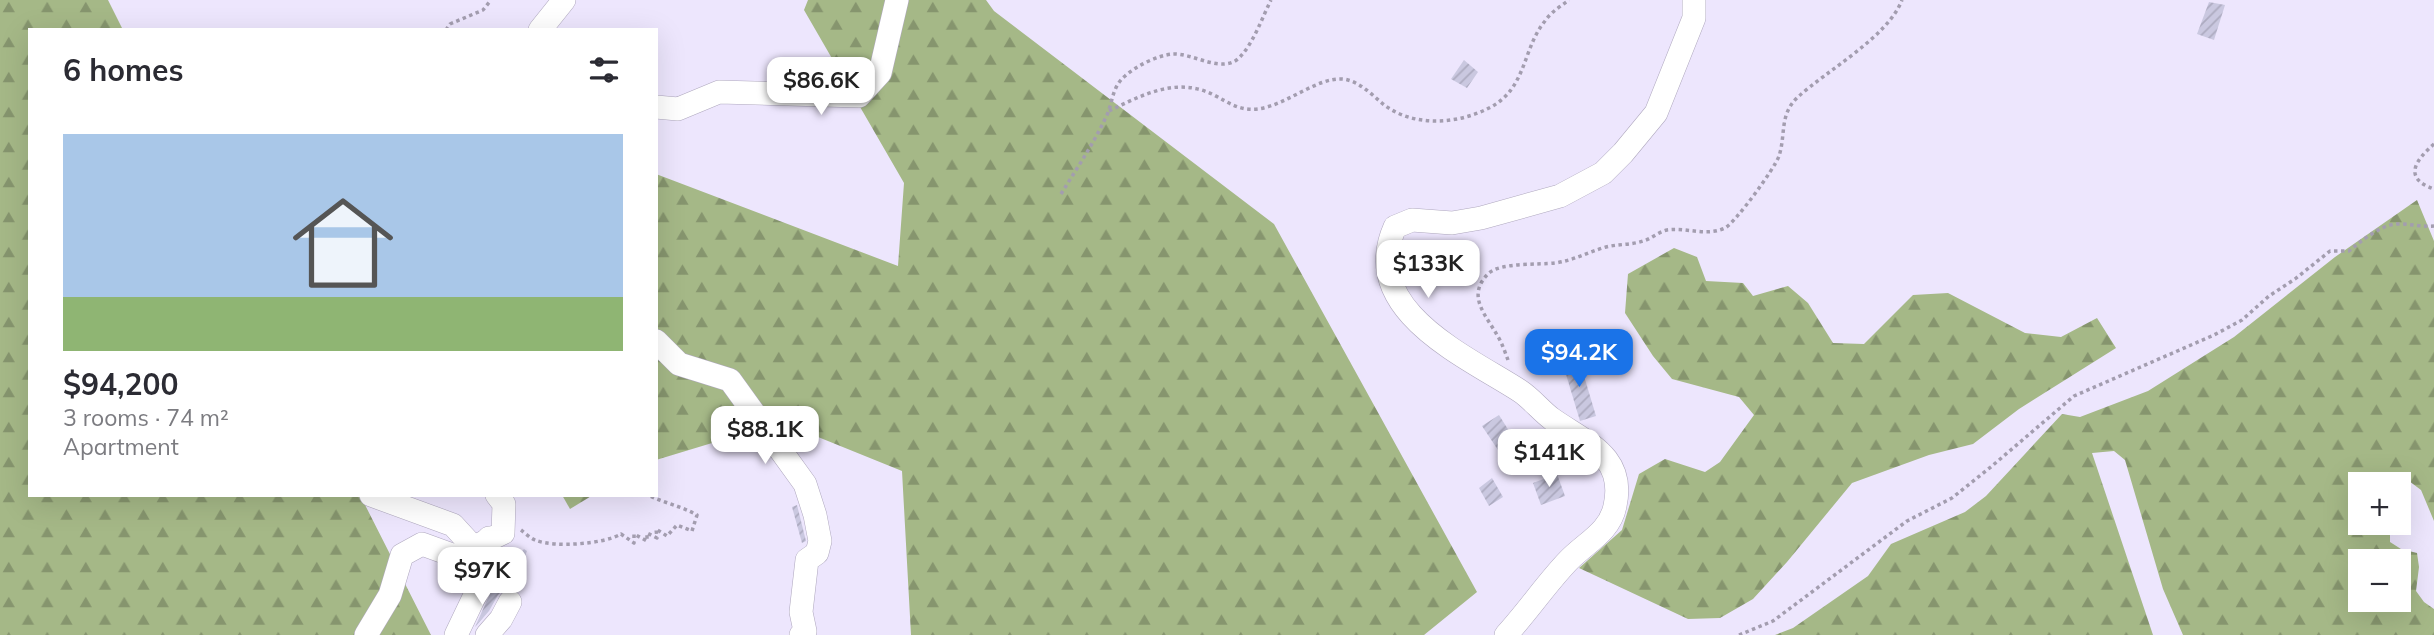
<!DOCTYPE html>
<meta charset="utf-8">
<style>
:root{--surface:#fff;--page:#f7f7f7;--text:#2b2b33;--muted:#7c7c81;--line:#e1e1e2;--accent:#1a73e8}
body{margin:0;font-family:Mulish,sans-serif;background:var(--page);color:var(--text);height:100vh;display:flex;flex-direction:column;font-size:26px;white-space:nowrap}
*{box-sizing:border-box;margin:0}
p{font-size:23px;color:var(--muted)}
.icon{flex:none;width:38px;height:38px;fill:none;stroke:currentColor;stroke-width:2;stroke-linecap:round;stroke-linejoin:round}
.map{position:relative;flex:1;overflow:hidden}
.details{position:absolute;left:28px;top:28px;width:630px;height:469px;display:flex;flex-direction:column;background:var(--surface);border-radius:0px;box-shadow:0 7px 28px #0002}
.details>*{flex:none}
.tools{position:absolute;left:2348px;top:472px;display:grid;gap:14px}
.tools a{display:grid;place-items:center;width:63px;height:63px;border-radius:0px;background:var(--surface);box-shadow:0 7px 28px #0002;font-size:35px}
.price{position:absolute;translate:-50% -60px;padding:0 16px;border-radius:14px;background:#fff;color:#222;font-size:23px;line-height:46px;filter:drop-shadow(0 2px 4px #0008)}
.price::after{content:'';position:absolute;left:50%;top:42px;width:21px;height:16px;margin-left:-10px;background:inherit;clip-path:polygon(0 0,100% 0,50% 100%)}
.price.on{background:var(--accent);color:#fff}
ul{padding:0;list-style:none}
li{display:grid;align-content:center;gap:14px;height:371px;padding:0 35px}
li+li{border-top:2px solid var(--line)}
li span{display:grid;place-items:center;height:217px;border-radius:0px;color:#555}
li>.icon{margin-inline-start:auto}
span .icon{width:126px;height:126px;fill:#fffc;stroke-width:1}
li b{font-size:30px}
h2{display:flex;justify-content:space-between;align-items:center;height:84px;padding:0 35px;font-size:30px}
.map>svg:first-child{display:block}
.forest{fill:url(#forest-firs);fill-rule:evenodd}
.building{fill:url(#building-hatch)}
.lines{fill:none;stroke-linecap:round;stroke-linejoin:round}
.minor-casing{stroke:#afa8be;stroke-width:24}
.path{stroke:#a39daf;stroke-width:3.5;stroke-dasharray:3.5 3.5;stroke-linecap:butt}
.minor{stroke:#fff;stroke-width:23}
</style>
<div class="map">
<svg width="2434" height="635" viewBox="0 0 2434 635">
<defs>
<pattern id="forest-firs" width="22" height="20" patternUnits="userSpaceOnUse" patternTransform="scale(1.75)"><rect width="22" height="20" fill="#a5b887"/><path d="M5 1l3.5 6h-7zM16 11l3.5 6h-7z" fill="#86956e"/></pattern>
<pattern id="building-hatch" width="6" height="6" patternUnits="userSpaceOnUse" patternTransform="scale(1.75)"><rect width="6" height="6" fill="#cac8e0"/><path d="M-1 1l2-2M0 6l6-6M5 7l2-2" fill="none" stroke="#adabc0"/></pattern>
</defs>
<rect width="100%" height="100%" fill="#ede6fd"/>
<g class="forest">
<path d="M0,0H108L123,30H30V495H360L431,635H0Z"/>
<path d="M808,0H986L994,11L1274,224L1477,592L1424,635H911L902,471L781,422L656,460V174L898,266L904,183L804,10Z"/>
<path d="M2417,200L2434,241V521L2421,490L2409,481L2395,485H2361V523H2390V542L2401,549L2417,553L2419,567L2416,591L2424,602L2434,609V635H2183L2163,589L2125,460L2114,451L2092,453L2153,635H1775L1793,628L1868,576L1891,544L1965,512L1986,496L2062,414L2080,417L2148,391L2234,337L2335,257ZM2361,562H2399V600H2361Z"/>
<path d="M1674,248L1697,257L1706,281L1743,283L1753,296L1788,286L1808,303L1833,343L1864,344L1913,295L1948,293L2025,333L2061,337L2097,318L2116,348L2019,409L1973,444L1929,455L1852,483L1787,562L1753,599L1720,618L1688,619L1579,568L1622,530L1639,474L1665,459L1705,472L1720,462L1754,415L1739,397L1672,379L1653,356L1625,313L1628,274Z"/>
<path d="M562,495H593L570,509Z"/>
</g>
<g class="building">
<path d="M2209,2L2225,5L2214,40L2197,34Z"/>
<path d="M1464,60L1478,72L1467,88L1451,79Z"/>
<path d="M1578,356L1596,416L1580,421L1562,361Z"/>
<path d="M1499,415L1514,439L1498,450L1482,426Z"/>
<path d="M1557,474L1565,496L1541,505L1533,483Z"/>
<path d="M1492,478L1503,497L1489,506L1479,488Z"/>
<path d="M797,505L806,541L802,543L792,507Z"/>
<path d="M524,549L527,551L511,588L503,590L498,595L489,611L475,627L493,587Z"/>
</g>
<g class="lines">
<defs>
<g id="minor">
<path d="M540,30L564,0"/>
<path d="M656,107L678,109L719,92L859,96L880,73L897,0"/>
<path d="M656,341L679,364L730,380L805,484L815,515L820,541L817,553L807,560L801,612L805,631L801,635"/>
<path d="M371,495L453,525L474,548"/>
<path d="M366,635L390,595L402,555L422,544L455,556L503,533L504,504L497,495"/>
<path d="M456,635L478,589L489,538"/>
<path d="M487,635L501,619L510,602"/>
<path d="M1506,635C1528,611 1546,584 1568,561C1585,543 1610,532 1615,506C1626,456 1586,443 1552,419C1541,411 1532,399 1520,391C1466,356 1358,310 1395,227L1412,220L1452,223L1481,218L1560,196L1603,173L1623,153L1656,113L1694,18V0"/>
</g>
</defs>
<use href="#minor" class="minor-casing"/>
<g class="path">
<path d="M446,30L450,24L483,10L491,0"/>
<path d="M1109,111C1142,95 1177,76 1214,95C1229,103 1240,111 1258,109C1287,105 1317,77 1343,79C1359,81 1371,94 1383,104C1412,127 1456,125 1489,108C1527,89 1522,49 1545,21C1551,12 1561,6 1569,0"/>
<path d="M2434,144C2416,160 2402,178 2434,189"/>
<path d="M1061,194C1077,168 1094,143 1107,115C1113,101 1112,87 1125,76C1136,66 1158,55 1173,54C1194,53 1223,75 1240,57C1254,42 1262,18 1271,0"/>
<path d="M1508,360C1505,352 1502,343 1497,335C1486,315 1466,296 1488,274C1499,262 1539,265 1555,263C1575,260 1588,252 1606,247C1618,244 1631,245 1643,241C1651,239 1658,232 1667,230C1687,227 1705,237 1725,228C1735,223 1775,168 1779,156C1786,135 1779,114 1798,97C1826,71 1888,37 1902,0"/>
<path d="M521,530C525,533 530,538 535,540C554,548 604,544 621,534L634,543V534L647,541V533L657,538L656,529L667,536L677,525L692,531L697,515C681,506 664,503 648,495"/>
<path d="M505,552L524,566L516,586"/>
<path d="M1739,635L1773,621L1907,521L1952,498L1992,466L2074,396L2214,335L2242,320L2269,296L2295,279L2330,251H2349C2361,241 2383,223 2399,224C2411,224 2422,227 2434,226"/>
</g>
<use href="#minor" class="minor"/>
</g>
</svg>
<div class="tools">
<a>+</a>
<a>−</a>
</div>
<b class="price" style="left:821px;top:117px">$86.6K</b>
<b class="price" style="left:1428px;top:300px">$133K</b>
<b class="price on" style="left:1579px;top:389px">$94.2K</b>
<b class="price" style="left:765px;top:466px">$88.1K</b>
<b class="price" style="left:1549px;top:489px">$141K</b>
<b class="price" style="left:482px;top:607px">$97K</b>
<section class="details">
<h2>6 homes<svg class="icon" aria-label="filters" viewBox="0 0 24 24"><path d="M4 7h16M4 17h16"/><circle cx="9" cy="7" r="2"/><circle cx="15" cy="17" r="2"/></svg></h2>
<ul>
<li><span style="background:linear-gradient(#a9c7e8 75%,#8fb573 0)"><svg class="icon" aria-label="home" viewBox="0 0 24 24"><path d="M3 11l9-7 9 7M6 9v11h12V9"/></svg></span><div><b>$94,200</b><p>3 rooms · 74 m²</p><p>Apartment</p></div></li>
</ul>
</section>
</div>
